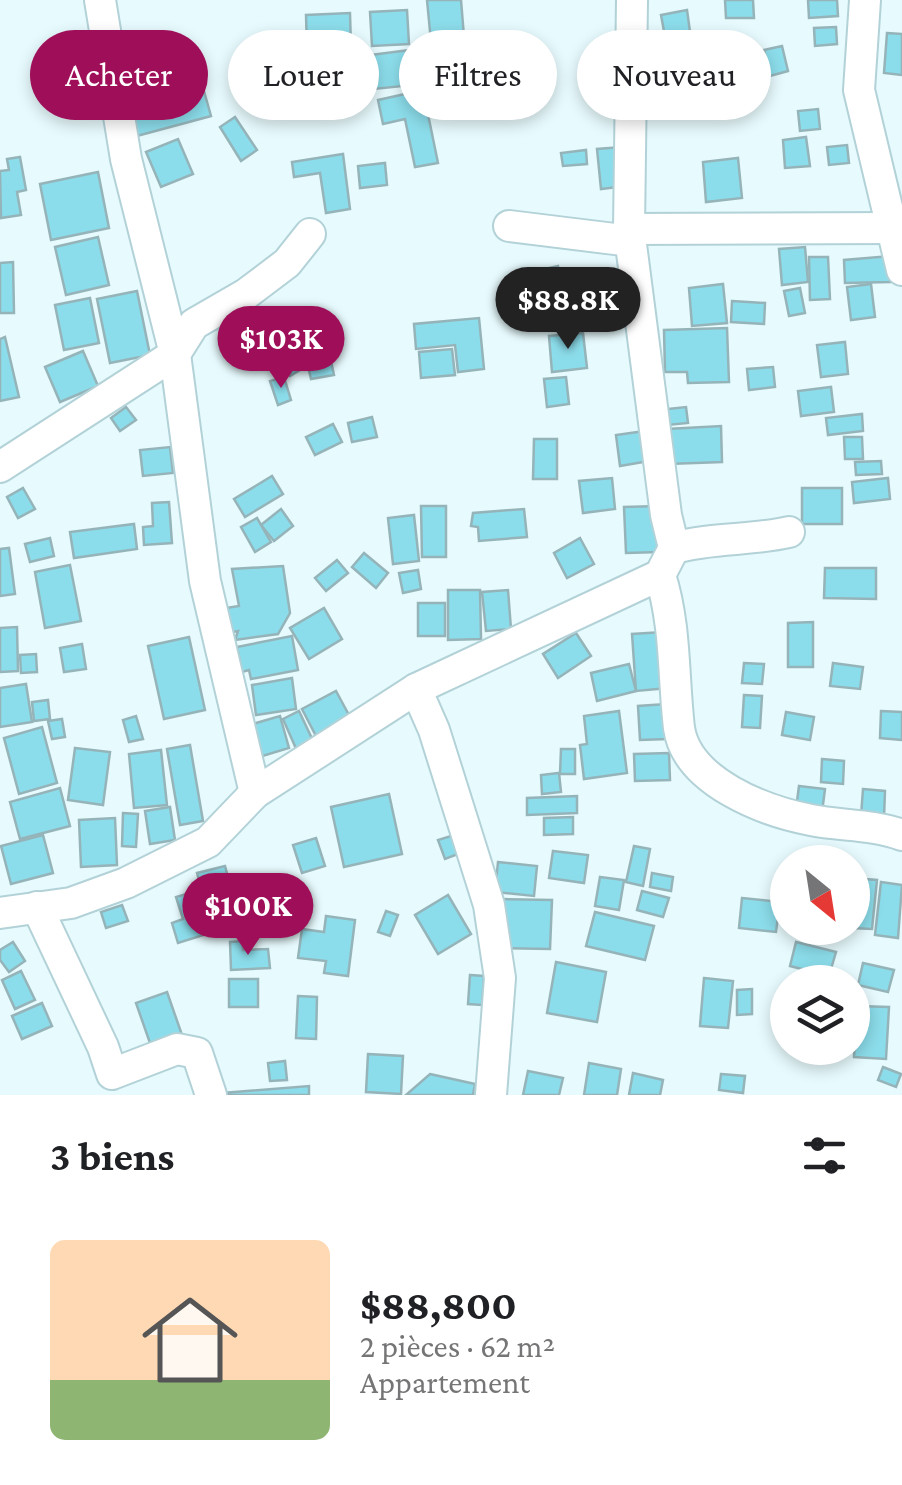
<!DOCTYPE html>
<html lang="fr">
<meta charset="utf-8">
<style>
:root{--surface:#fff;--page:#f6f6f6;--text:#202124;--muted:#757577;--accent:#9f0f59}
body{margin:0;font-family:"Crimson Pro",serif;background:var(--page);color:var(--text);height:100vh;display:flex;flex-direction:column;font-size:38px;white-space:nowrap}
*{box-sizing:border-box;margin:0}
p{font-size:32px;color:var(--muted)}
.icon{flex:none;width:55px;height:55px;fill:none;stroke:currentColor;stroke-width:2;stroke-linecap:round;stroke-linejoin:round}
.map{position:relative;height:1095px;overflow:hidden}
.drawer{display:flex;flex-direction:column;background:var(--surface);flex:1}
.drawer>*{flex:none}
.guide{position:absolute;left:30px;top:30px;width:842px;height:90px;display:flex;gap:20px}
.needle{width:65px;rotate:150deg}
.fabs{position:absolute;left:770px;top:845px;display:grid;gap:20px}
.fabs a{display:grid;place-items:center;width:100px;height:100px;border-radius:50%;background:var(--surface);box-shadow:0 5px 15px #0003;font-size:50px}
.price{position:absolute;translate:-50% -85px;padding:0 22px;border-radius:35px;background:var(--accent);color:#fff;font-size:32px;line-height:65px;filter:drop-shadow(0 2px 5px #0008)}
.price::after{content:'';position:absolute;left:50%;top:60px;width:30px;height:22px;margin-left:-15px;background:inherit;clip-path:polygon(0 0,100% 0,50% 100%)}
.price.selected{background:#222;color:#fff}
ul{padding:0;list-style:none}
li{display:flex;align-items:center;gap:30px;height:250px;padding:0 50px}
li span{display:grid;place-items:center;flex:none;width:280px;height:200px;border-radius:15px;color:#555}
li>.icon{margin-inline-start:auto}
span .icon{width:120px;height:120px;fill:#fffc;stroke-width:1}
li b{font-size:42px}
h2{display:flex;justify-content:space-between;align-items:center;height:120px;padding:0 50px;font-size:42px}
.pill{padding:0 35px;border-radius:45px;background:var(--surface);box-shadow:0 5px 15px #0003;font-size:35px;line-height:90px}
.pill.selected{background:var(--accent);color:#fff}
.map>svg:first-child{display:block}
.building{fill:#8cddeb;stroke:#95b4b9;stroke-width:2.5}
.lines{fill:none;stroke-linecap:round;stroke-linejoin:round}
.street-casing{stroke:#b2d2d8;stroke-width:34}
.street{stroke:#fff;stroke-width:30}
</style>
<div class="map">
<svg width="902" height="1095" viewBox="0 0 902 1095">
<rect width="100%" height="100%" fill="#e7fafd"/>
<g class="building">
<path d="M427,0H461L465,49L432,52Z"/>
<path d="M725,0H753L754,18H726Z"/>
<path d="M808,0H837L838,16L809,18Z"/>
<path d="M407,10L409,44L372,46L370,12Z"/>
<path d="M687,10L691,39L666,42L661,15Z"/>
<path d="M350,13L351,47L307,49L306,15Z"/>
<path d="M836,27L837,44L815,46L814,28Z"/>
<path d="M887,33L902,34V75L884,73Z"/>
<path d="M743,42L744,66L711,69L710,45Z"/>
<path d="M703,45L705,61L680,63L678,47Z"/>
<path d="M782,46L788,71L770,76L764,50Z"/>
<path d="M265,48L290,85L269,100L243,62Z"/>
<path d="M410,50L413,85L374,89L370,55Z"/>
<path d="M461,63L463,83L450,85L448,64Z"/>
<path d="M545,74L547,97L522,100L519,77Z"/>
<path d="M200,77L211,116L137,136L129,108L178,95L175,84Z"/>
<path d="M423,90L438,163L415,167L405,119L383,124L378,100Z"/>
<path d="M739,92L741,112L699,116L697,96Z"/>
<path d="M818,109L820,129L800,131L798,111Z"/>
<path d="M235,117L257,150L241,161L220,127Z"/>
<path d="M806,137L810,166L785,168L783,140Z"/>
<path d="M178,139L193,174L161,187L146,152Z"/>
<path d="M847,145L849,163L829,165L827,147Z"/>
<path d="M622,147L626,186L601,189L597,149Z"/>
<path d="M586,150L587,164L563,166L561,153Z"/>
<path d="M343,154L350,209L326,213L320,173L294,177L292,162Z"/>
<path d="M20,157L26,190L17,192L21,215L1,218L0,171L9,170L7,159Z"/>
<path d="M738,158L742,198L706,202L703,162Z"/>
<path d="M385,163L387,185L360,188L358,166Z"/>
<path d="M98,172L109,228L51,240L40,184Z"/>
<path d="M98,237L109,285L66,295L55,247Z"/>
<path d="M805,247L808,282L782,285L779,249Z"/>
<path d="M890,256V282L845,283L844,260Z"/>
<path d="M809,257H828L830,299L810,300Z"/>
<path d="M13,262L14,313H0V263Z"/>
<path d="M558,266L563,291L537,296L532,272Z"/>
<path d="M723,284L727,323L692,326L689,288Z"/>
<path d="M871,284L875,317L851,320L847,287Z"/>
<path d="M800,288L805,313L789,316L784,291Z"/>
<path d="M137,291L150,355L110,363L97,299Z"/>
<path d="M90,298L99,343L64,350L55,305Z"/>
<path d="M558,299L561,327L531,330L528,302Z"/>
<path d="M732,301L765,303L764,324L731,322Z"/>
<path d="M479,318L484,369L458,372L455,345L416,349L414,324Z"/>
<path d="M727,328L729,382L688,383L687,372H665L664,330Z"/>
<path d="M583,333L587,368L552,372L549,336Z"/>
<path d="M5,337L19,397L0,401V339Z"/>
<path d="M845,342L848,374L821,377L817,345Z"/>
<path d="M294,349L305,367L290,376L279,357Z"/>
<path d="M452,349L455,375L421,378L419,352Z"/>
<path d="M83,351L98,386L60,402L45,367Z"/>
<path d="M331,361L334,375L311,379L308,366Z"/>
<path d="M773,367L775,387L749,390L747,369Z"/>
<path d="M284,377L291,400L278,405L270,381Z"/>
<path d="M566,377L569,404L547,407L544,379Z"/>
<path d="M831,387L834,412L801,416L798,391Z"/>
<path d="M126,407L136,420L120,431L111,418Z"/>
<path d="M686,407L688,423L668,425L667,409Z"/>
<path d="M862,414L863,431L828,435L826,418Z"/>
<path d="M372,417L377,437L352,442L348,423Z"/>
<path d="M333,424L342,442L315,455L306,437Z"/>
<path d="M721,426L722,462L668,464L667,429Z"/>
<path d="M645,431L649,461L620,466L616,435Z"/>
<path d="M844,437H862L863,459H845Z"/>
<path d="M534,439H557V479H533Z"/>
<path d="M170,447L173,473L143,476L140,450Z"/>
<path d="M881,461L882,474L856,475L855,462Z"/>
<path d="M272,476L283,494L245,517L234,499Z"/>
<path d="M612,478L615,509L583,513L579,481Z"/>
<path d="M888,478L890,499L854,503L852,482Z"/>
<path d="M23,488L35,509L18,518L7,497Z"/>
<rect x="802" y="488" width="40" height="36"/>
<path d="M169,502L172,543L144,545L143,527L153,526L152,503Z"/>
<path d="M421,506H446V557H422Z"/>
<path d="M659,506L660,552L626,553L624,507Z"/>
<path d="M281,509L293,526L274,541L261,525Z"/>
<path d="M524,509L527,537L479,541L478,527L471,526L473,513Z"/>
<path d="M414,515L419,561L393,564L388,518Z"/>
<path d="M257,518L271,542L255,552L241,527Z"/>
<path d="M134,524L137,549L74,558L70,532Z"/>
<path d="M50,538L54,556L30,562L25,544Z"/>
<path d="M580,538L594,564L567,578L554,553Z"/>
<path d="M9,548L15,594L0,596V549Z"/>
<path d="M364,553L388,573L376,588L352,567Z"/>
<path d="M337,560L348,573L326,591L315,578Z"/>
<path d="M70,565L81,621L45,628L35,572Z"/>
<path d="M283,566L290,613L278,634L235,640L238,631L227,633L220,609L239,606L232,569Z"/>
<path d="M825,568H876V599L824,598Z"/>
<path d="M418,570L421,589L403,593L399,573Z"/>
<path d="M448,590H480L481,639L448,640Z"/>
<path d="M508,590L511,629L486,631L482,592Z"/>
<rect x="418" y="603" width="27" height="33"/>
<path d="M324,608L342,639L309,659L290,628Z"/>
<path d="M813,622V667H788V623Z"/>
<path d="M17,627L18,671L0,672V628Z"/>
<path d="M663,632L668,688L636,691L632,634Z"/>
<path d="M576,633L591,656L558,678L543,654Z"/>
<path d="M292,636L298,670L251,679L249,670L242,672L237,647Z"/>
<path d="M189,637L205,710L164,719L148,646Z"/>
<path d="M82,644L86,669L64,672L60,648Z"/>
<path d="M36,654L37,672L21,673L20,655Z"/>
<path d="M744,663L764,664L762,684L742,683Z"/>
<path d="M833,663L863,667L860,689L830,686Z"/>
<path d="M629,664L636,691L597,701L591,673Z"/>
<path d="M292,678L296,709L256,715L252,685Z"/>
<path d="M26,684L32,722L0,727V688Z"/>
<path d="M336,691L350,717L316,736L302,709Z"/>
<path d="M744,695L762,696L760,728L742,727Z"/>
<path d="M48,700L50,719L34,721L32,702Z"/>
<path d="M666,704L668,739L640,740L638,706Z"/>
<path d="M299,711L315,745L298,753L283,719Z"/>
<path d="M619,711L627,773L584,779L580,745L587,744L584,716Z"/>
<path d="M881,711L902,712V740L880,738Z"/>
<path d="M786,712L814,717L810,740L782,735Z"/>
<path d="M136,716L143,739L129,742L123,720Z"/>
<path d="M280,716L289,748L256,758L246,726Z"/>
<path d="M62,719L65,737L52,739L48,721Z"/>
<path d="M42,727L57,783L19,794L4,738Z"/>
<path d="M190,745L203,821L180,825L167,749Z"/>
<path d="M75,748L110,752L103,805L68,800Z"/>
<path d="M561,749H575V774H560Z"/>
<path d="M161,750L167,805L134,808L129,754Z"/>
<path d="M669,753L670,780L635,781L634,754Z"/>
<path d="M822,759L844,761L843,784L821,782Z"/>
<path d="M559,773L561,792L542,794L541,775Z"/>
<path d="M799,786L825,789L822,812L796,809Z"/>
<path d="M60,788L70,826L20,839L10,802Z"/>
<path d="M863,789L885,791L884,817L861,816Z"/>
<path d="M389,794L402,854L344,867L331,807Z"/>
<path d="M577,796V813L527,815V798Z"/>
<path d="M170,807L175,840L150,844L145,811Z"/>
<path d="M123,813L138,814L136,847L122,846Z"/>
<path d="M573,817V834L544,835V818Z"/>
<path d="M115,818L117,865L81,867L79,820Z"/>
<path d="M43,835L53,873L11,884L1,846Z"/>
<path d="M451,836L458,854L445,859L438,840Z"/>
<path d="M316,838L325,866L302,873L293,845Z"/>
<path d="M634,846L650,849L643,886L626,882Z"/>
<path d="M807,849L843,856L842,862H805Z"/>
<path d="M553,851L588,855L584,883L549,878Z"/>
<path d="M498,862L537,866L534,896L495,892Z"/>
<path d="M225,866L234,899L206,906L197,873Z"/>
<path d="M652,873L673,877L671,891L650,887Z"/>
<path d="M600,877L624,880L619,910L595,906Z"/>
<path d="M852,878L877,880L872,929L852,928Z"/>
<path d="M881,882L902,885L898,938L875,935Z"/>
<path d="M196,891L210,933L178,943L172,923L183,919L176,897Z"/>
<path d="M642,891L669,898L663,917L637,910Z"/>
<path d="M448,895L471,934L438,954L415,915Z"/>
<path d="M742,898L780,902L776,932L739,928Z"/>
<path d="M500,899L552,900L550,949L498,948Z"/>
<path d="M122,905L128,921L106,928L101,912Z"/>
<path d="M386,911L398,915L390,936L378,932Z"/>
<path d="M595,912L654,926L645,960L586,946Z"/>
<path d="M326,916L355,920L348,976L324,973L326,961L298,958L302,929L324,932Z"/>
<path d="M243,941V950L268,949L270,968L231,970L230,942Z"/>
<path d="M13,942L25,961L9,972L0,960V950Z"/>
<path d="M796,942L836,952L829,976L790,966Z"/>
<path d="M556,962L606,972L597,1022L547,1013Z"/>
<path d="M863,963L894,970L888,992L858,985Z"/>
<path d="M21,971L35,1000L15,1009L2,980Z"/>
<path d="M470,975L484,976L482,1005L468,1004Z"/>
<path d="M704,978L733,981L728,1028L700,1026Z"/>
<rect x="229" y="979" width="29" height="28"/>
<path d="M752,989V1014L737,1015V990Z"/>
<path d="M167,992L182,1035L151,1046L136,1003Z"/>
<path d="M298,996L317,997L316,1039L296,1038Z"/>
<path d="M42,1003L52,1026L22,1039L12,1016Z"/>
<path d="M857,1006L889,1007L886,1059L854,1057Z"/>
<path d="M368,1054L403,1056L401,1094L366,1092Z"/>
<path d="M285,1061L287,1080L270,1081L268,1063Z"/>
<path d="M589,1063L621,1069L617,1095H584Z"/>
<path d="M883,1067L901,1074L896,1087L878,1080Z"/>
<path d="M528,1071L563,1078L559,1095H523Z"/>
<path d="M633,1073L663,1080L660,1095H629Z"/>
<path d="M430,1074L475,1084L473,1095H406Z"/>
<path d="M721,1074L745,1076L743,1093L719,1090Z"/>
<path d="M309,1086V1095H223V1093Z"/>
</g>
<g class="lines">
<defs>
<g id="street">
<path d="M100,0L126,159L175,354L205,581L255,793"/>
<path d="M865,0L859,90L902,270"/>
<path d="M509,226L631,241"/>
<path d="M629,229L894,228"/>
<path d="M0,467L175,354L194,324L246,294L287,263L310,234"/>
<path d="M674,548C712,537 751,541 789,532"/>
<path d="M660,575C676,625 673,676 679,728C687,782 764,811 811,820C840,826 873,824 902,835"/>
<path d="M416,689L434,730L489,905L500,978L491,1095"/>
<path d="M37,907L103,1047L112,1074L177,1049L197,1053L211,1095"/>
<path d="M0,913L71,903L126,883L208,842L255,793L416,689L660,575L674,548L666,515L629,229L632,0"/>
</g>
</defs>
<use href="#street" class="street-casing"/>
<use href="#street" class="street"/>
</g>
</svg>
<div class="fabs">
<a><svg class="needle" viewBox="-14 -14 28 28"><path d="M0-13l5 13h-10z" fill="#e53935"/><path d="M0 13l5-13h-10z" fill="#757577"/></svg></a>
<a><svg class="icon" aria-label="layers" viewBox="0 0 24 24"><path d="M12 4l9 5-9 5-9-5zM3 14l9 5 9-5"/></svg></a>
</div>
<b class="price selected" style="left:568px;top:352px">$88.8K</b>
<b class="price" style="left:281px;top:391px">$103K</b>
<b class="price" style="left:248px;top:958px">$100K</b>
<div class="guide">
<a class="pill selected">Acheter</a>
<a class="pill">Louer</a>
<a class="pill">Filtres</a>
<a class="pill">Nouveau</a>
</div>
</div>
<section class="drawer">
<h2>3 biens<svg class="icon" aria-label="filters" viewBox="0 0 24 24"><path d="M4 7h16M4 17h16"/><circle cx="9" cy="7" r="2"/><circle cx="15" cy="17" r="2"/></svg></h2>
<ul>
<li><span style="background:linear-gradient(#ffd9b3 70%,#8fb573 0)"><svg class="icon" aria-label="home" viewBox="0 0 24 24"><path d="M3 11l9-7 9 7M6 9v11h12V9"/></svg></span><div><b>$88,800</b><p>2 pièces · 62 m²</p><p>Appartement</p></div></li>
</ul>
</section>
